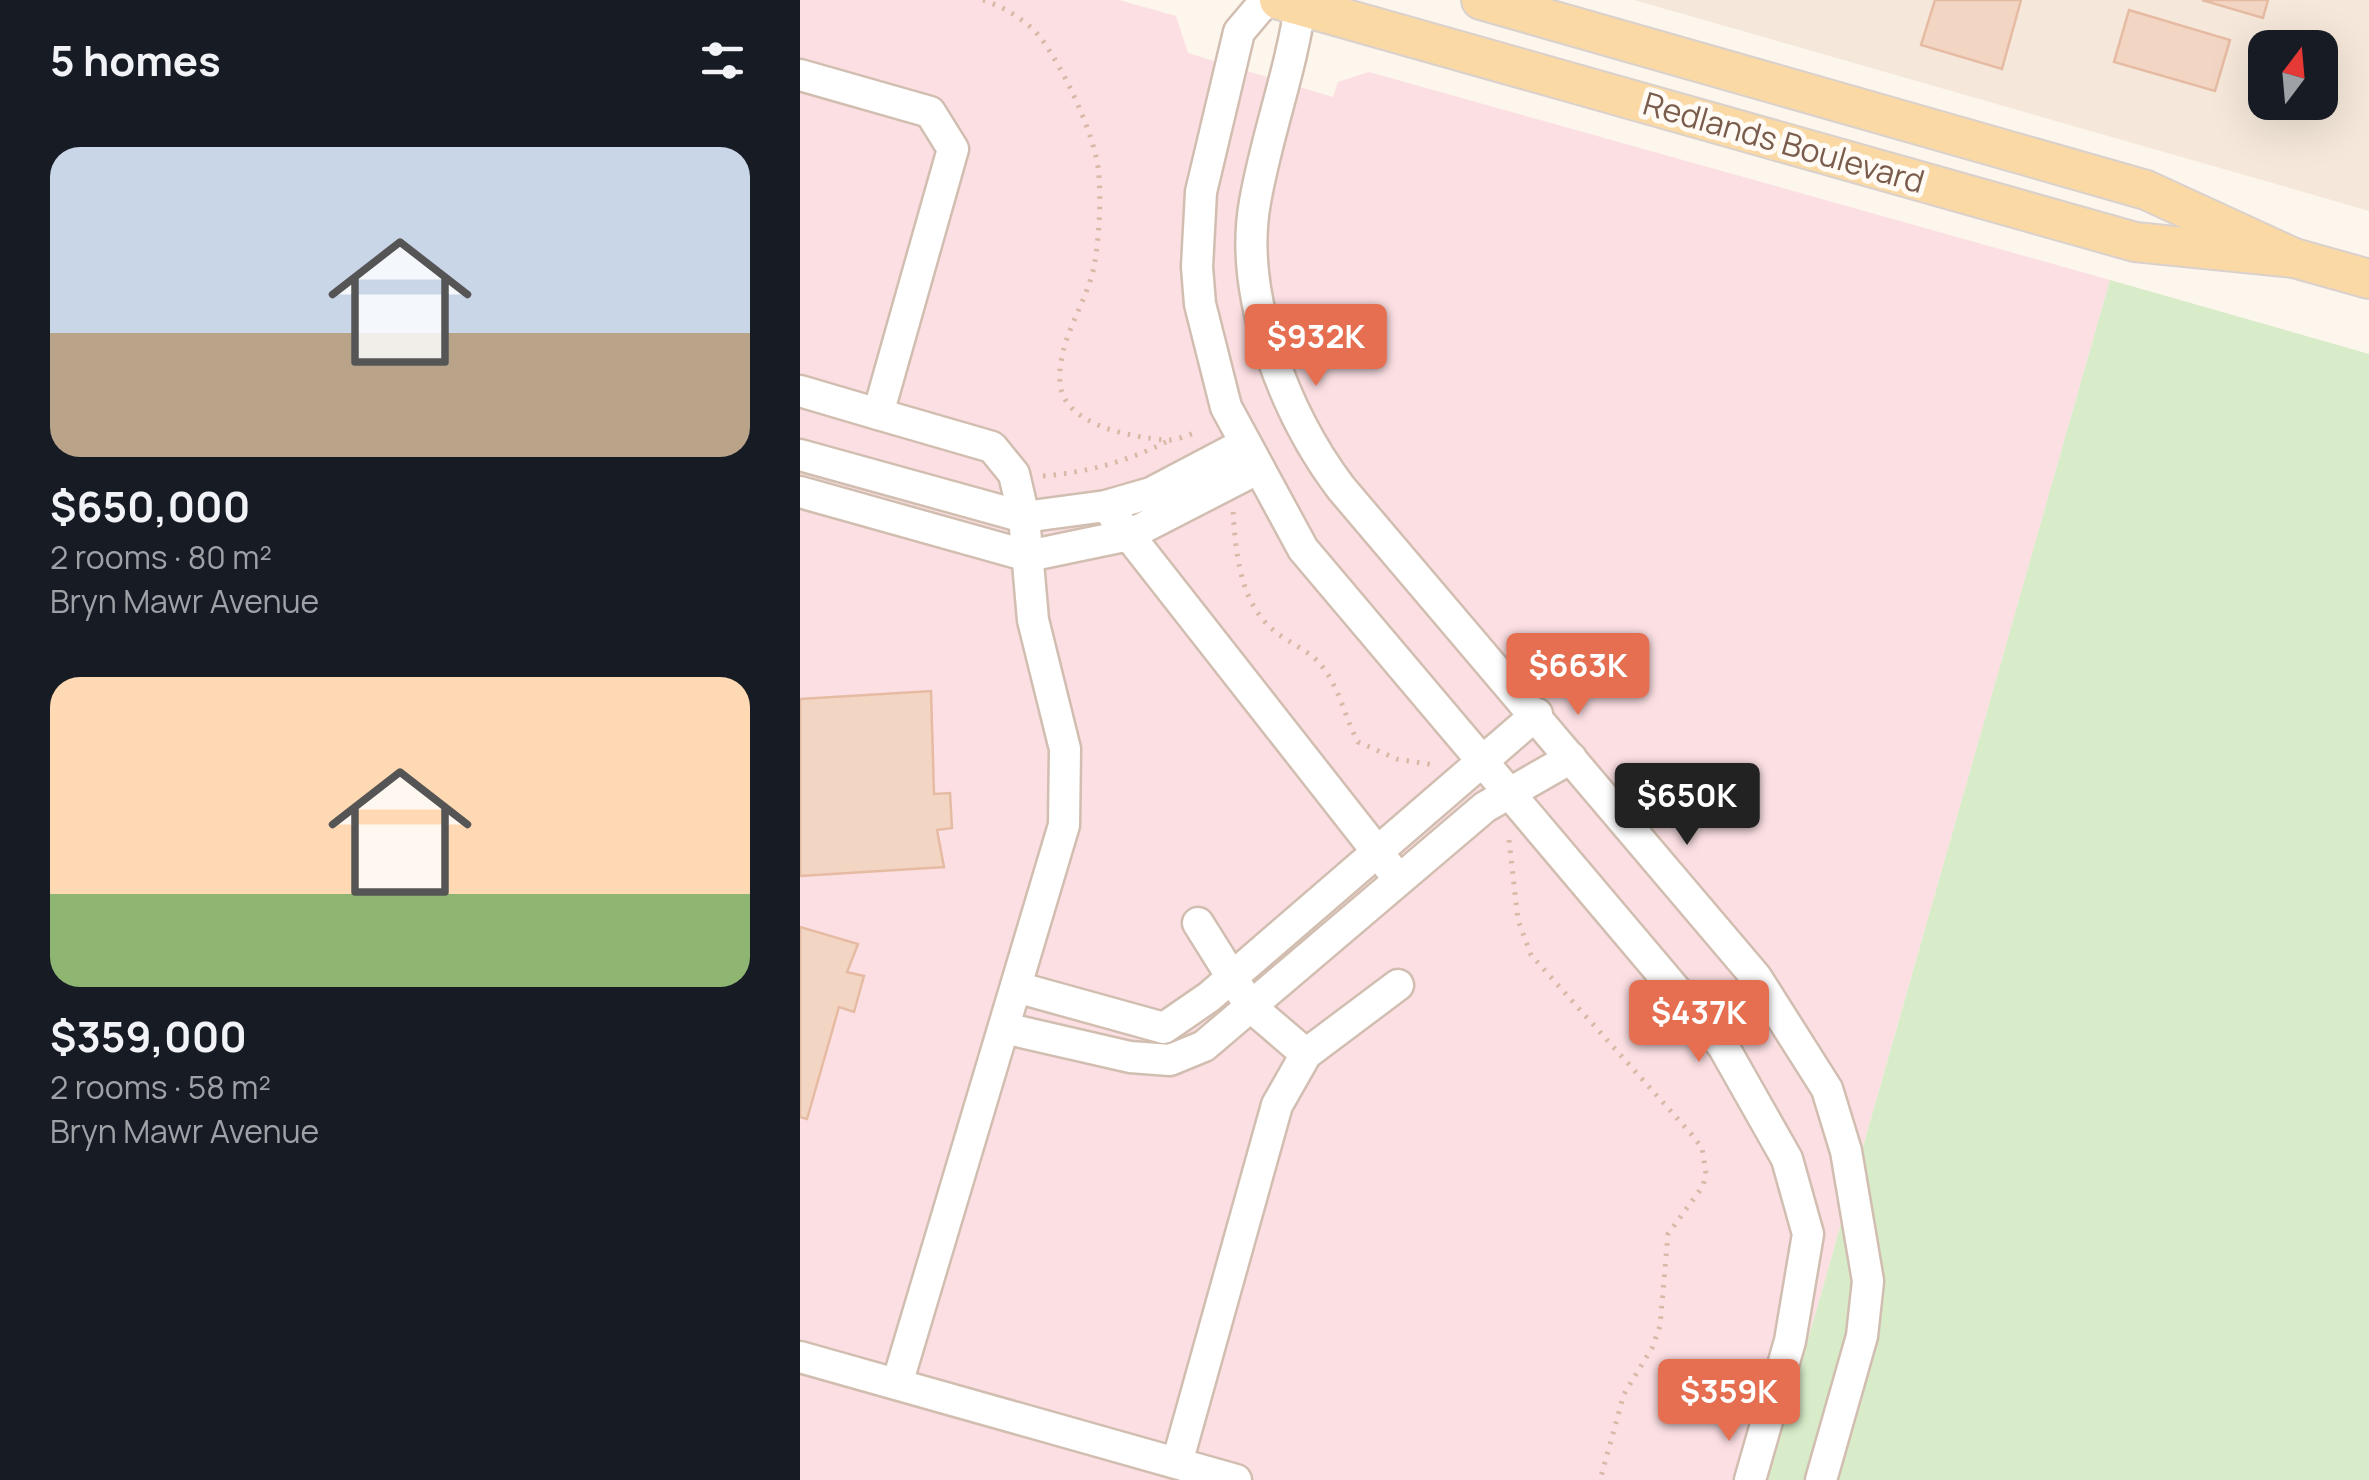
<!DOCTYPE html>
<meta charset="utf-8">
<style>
:root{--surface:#171b24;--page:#20242c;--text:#f1f3f6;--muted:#9ea1a6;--accent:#e76f51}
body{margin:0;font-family:Manrope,sans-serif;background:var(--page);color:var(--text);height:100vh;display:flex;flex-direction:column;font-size:38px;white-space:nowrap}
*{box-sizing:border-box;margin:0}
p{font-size:32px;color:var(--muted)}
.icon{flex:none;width:55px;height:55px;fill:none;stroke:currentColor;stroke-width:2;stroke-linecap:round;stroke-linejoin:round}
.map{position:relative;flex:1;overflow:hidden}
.details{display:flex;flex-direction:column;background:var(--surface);width:800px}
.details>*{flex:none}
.needle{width:65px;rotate:16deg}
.fabs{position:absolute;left:1448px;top:30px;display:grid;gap:20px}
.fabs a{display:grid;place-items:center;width:90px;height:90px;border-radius:20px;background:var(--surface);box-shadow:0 10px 40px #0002;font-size:50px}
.price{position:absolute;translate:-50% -85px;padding:0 22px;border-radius:10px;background:var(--accent);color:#fff;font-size:32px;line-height:65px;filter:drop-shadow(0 2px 5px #0008)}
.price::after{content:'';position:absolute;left:50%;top:60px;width:30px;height:22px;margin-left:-15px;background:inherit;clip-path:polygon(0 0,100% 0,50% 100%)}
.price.on{background:#222;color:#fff}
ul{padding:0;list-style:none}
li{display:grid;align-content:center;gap:20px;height:530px;padding:0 50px}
li span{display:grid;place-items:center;height:310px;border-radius:30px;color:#555}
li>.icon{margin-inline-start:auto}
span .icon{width:180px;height:180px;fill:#fffc;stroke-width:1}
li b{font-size:42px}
h2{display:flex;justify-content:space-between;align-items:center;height:120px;padding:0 50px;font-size:42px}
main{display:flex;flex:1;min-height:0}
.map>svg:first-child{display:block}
.residential{fill:#f5e8da;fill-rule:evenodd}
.medical{fill:#fbdfe3}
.green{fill:#d8ecc9}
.building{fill:#f3d5c3;stroke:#e6bba3;stroke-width:2.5}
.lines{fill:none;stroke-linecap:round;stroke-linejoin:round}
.minor-casing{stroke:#d1beb0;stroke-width:35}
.major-casing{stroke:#dad1cd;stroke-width:42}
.path{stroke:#d9b8a5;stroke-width:5;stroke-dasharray:2.5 8;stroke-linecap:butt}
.minor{stroke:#fff;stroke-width:30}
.major{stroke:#fbd9a5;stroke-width:38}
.labels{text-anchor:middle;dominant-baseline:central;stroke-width:10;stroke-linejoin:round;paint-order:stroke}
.street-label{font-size:32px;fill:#7a5c4d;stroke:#fffaf3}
</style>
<main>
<section class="details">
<h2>5 homes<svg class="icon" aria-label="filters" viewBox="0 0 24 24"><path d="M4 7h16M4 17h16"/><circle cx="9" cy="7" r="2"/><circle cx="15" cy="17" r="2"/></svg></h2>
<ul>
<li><span style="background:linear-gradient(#c9d6e8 60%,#b9a48a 0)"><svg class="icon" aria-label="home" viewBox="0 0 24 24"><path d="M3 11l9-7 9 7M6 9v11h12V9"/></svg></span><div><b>$650,000</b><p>2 rooms · 80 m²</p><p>Bryn Mawr Avenue</p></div></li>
<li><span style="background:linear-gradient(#ffd9b3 70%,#8fb573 0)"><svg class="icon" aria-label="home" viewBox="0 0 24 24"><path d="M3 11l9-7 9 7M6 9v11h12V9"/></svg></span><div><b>$359,000</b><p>2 rooms · 58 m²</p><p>Bryn Mawr Avenue</p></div></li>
</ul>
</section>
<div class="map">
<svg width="1569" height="1480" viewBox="0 0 1569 1480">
<rect width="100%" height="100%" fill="#fdf6ec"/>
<path class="residential" d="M834,0H1569V211L1514,195ZM1465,48H1520V102H1465Z"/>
<path class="medical" d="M0,0H319L376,16L388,53L533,97L538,82L569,72L1310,280L968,1480H0Z"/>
<path class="green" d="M1310,280L1569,354V1480H968Z"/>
<g class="building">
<path d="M1135,0H1221L1202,69L1121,45Z"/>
<path d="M1402,0H1468L1463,18Z"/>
<path d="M1329,10L1430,40L1415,91L1314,62Z"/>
<path d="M131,691L134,794L150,793L152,828L137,830L144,867L0,876V699Z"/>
<path d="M0,927L58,944L47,972L64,976L54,1012L39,1007L7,1119L0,1117Z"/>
</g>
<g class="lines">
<defs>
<g id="minor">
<path d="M466,0L439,32L401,192L397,267L400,304L426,407L503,549L923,1046L987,1159L1008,1234L990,1341L950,1480"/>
<path d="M501,0C492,69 467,133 455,202C438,296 486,415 541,488L956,977L1027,1089L1046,1151L1068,1281L1062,1336L1021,1480"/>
<path d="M0,75L130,112L153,149L78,414L192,447L214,474L224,517L233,620L265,749L264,825L97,1384"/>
<path d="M0,391L78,414"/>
<path d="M0,455L224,517L306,506L351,493L444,444"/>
<path d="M0,492L228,556L329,535L459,468"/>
<path d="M306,506L590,868"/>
<path d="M398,923L450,1006L506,1054"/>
<path d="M216,987L364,1028L409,997L737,714"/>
<path d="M204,1028L330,1057L370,1060L404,1046L685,807L771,758"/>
<path d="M0,1357L436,1480"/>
<path d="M377,1463L477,1105L506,1054L598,985"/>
</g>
<g id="major">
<path d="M479,0L1335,242L1494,258"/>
<path d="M681,0L1346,190L1494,258L1569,279"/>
</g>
</defs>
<use href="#minor" class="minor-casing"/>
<use href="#major" class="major-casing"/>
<g class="path">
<path d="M183,0C204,7 226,20 240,37C263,67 297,138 299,176C301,205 299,239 294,267C285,307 257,341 260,383C263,425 331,437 365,440C374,441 385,436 394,433"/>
<path d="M243,476C289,472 325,462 366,442"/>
<path d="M433,512C436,555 440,605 477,633C491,644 510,651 521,665C540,688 544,716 558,742L597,759L634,765"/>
<path d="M709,840L718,920L731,955L893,1136L902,1148L906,1174L903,1186L868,1234L860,1326L852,1348L824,1394L800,1480"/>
</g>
<use href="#minor" class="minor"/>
<use href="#major" class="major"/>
</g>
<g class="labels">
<g class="street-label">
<text transform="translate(984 142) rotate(16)">Redlands Boulevard</text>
</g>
</g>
</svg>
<div class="fabs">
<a><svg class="needle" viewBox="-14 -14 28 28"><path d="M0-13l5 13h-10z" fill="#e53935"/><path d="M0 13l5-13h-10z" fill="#9ea1a6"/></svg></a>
</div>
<b class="price" style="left:516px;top:389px">$932K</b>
<b class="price" style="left:778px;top:718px">$663K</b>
<b class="price on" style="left:887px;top:848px">$650K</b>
<b class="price" style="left:899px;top:1065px">$437K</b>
<b class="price" style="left:929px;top:1444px">$359K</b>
</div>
</main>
